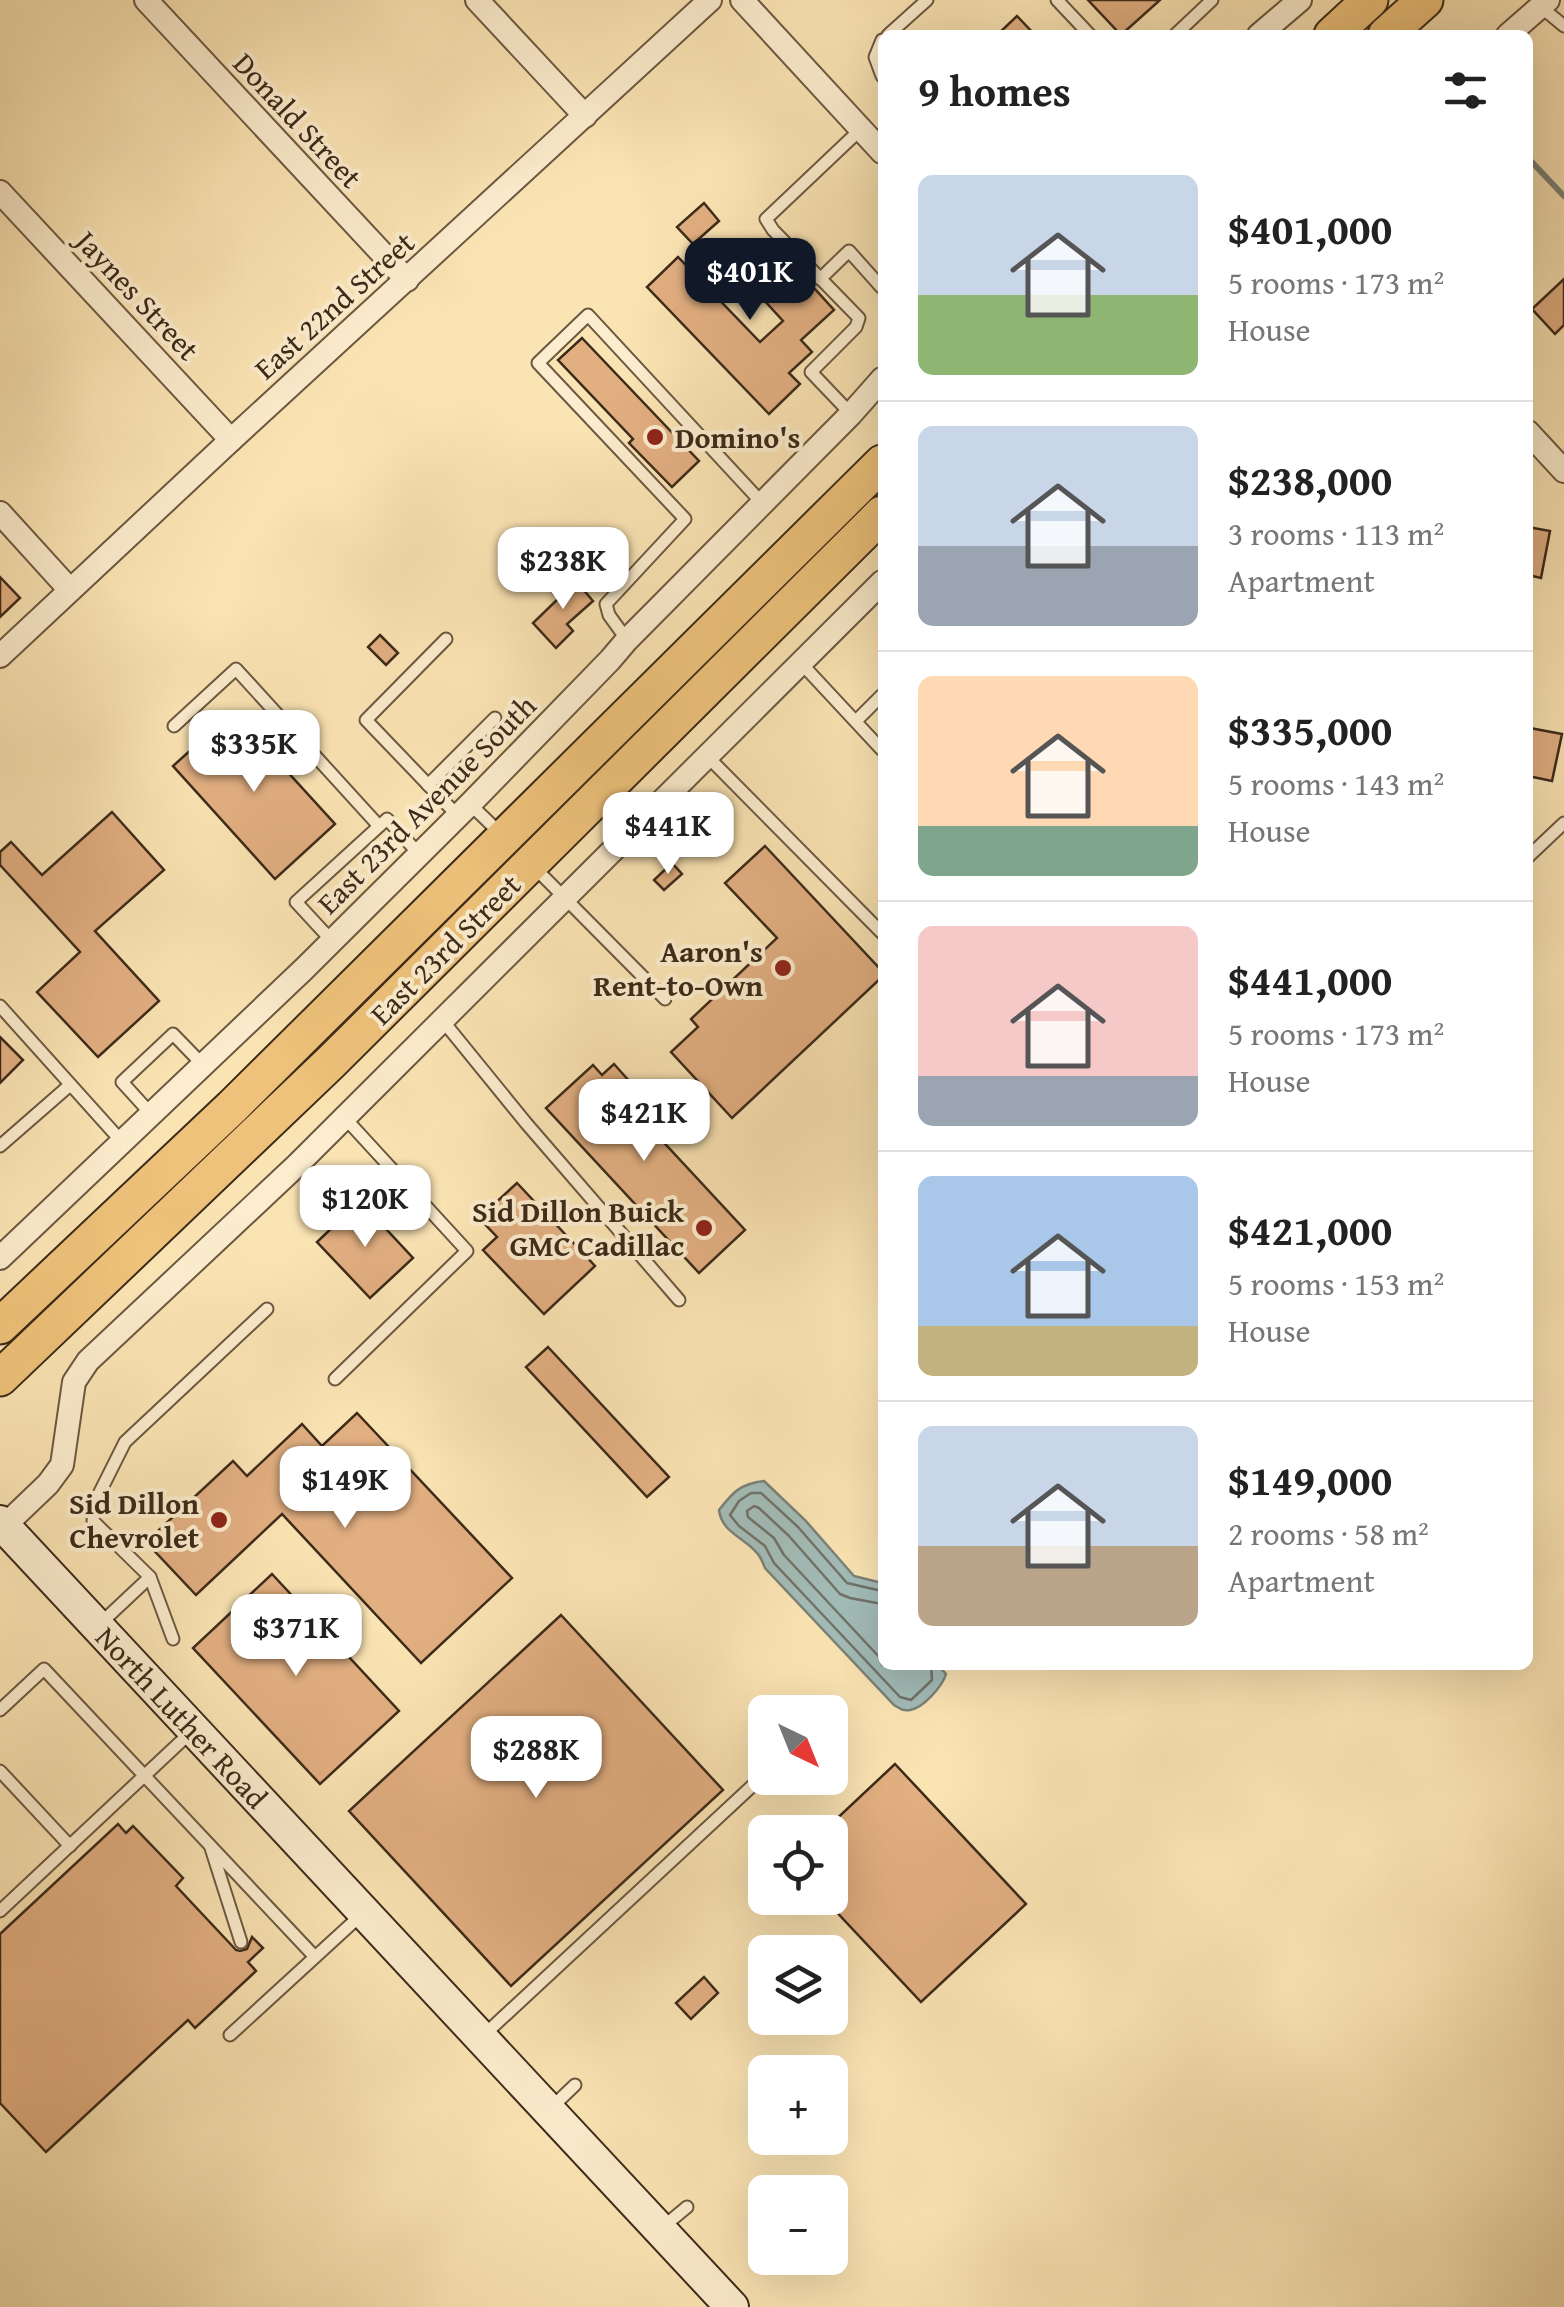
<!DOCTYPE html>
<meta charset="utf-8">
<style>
:root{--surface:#fff;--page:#f2f2f2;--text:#222;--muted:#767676;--line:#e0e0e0;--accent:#111827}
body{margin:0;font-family:"Gentium Book Plus",serif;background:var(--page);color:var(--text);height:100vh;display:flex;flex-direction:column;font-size:38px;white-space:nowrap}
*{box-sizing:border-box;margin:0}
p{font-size:32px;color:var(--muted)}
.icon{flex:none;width:55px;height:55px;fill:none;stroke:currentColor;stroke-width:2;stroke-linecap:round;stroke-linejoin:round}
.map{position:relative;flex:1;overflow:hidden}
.panel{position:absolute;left:878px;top:30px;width:655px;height:1640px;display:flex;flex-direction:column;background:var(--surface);border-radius:15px;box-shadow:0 10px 40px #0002}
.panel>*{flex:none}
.needle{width:65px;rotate:137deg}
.buttons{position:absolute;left:748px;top:1695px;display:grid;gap:20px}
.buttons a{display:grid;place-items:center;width:100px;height:100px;border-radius:15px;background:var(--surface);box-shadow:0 10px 40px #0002;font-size:50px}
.price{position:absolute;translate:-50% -85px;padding:0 22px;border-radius:20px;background:#fff;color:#222;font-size:32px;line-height:65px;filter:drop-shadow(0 2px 5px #0008)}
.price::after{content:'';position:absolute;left:50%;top:60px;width:30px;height:22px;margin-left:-15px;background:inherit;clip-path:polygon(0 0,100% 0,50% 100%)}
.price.on{background:var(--accent);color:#fff}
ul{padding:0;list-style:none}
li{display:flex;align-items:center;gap:30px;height:250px;padding:0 40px}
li+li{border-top:2px solid var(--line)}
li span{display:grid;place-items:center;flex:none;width:280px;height:200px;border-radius:15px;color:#555}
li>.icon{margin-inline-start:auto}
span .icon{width:120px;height:120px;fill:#fffc;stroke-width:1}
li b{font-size:42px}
h2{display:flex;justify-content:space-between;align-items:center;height:120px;padding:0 40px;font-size:42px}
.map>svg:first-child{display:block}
.water{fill:#a3bcb8;stroke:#7a8278;stroke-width:2.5}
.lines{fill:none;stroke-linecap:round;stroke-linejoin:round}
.shore{stroke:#707368;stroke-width:2.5}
.stream{stroke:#7a8278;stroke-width:6}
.building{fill:#e2af81;stroke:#3c2a19;stroke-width:2.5}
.lane-casing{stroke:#6c5840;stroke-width:15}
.street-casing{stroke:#6c5840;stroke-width:26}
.secondary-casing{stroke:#3c2a19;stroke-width:36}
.primary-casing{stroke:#3c2a19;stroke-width:39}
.lane{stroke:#fcedce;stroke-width:11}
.street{stroke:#fcedce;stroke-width:22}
.secondary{stroke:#fcedce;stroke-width:32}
.primary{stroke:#eec27a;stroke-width:35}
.poi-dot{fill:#8f2418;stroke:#fcedce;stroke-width:4}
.labels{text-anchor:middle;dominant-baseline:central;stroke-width:8;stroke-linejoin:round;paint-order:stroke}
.street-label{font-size:30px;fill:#3c2a19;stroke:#fcedce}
.poi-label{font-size:30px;font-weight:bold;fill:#3c2a19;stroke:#fcedce;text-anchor:end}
</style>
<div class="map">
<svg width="1564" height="2307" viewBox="0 0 1564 2307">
<rect width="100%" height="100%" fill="#fbe4b4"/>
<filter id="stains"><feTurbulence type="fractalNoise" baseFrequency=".002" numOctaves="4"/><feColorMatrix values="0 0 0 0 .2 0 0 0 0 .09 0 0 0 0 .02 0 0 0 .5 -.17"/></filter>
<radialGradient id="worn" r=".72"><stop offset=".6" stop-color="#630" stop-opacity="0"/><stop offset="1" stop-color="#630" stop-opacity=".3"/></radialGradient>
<path class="water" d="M764,1481L805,1520L854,1576L882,1583V1665H938L946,1674C942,1687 923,1708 910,1710C902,1711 901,1709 894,1705L765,1568C763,1563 761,1557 757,1553C744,1537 722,1533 719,1510C733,1492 740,1484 764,1481Z"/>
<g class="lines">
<g class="shore">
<path d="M882,1591L847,1583L798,1527L761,1493H751L739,1501L730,1515L739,1526L765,1546L774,1563L900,1697L911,1700L932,1680L931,1665"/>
<path d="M882,1604L850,1598L840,1594L789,1536L759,1508L754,1506L747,1511L748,1517L774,1538L784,1555L882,1660"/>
</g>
<path class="stream" d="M1528,158L1564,196"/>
</g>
<g class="building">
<path d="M1088,0H1160L1121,35Z"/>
<path d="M1017,16L1035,35H997Z"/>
<path d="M704,203L719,221L693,244L677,227Z"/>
<path d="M775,245L834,310L801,340L812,352L789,373L800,384L769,414L647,287L678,257L760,342L783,321L741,275Z"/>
<path d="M1564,279V325L1555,334L1532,309Z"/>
<path d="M582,338L699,461L672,487L629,443L633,439L558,360Z"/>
<path d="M1528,527L1550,531L1541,578L1528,575Z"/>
<path d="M572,576L593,601L567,624L573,631L556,648L533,623L558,599L553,593Z"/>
<path d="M0,577L20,598L0,617Z"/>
<path d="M380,635L398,653L386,665L368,647Z"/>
<path d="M233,712L335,824L275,879L173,766Z"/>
<path d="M1530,728L1562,734L1552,781L1528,776V731Z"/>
<path d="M112,812L164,870L95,931L159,1001L98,1057L37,992L80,952L0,865V852L11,842L42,875Z"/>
<path d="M765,846L882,971V977L732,1118L671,1052L698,1027L691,1019L777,938L725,883Z"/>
<path d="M672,863L682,874L664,890L654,880Z"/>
<path d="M0,1037L23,1060L0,1083Z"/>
<path d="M614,1064L655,1110L644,1121L745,1230L699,1273L546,1108L593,1065L602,1075Z"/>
<path d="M517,1183L595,1266L544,1314L483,1250L497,1237L479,1218Z"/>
<path d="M360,1201L413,1258L370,1298L317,1242Z"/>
<path d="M548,1347L669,1477L647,1497L526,1367Z"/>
<path d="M357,1413L512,1578L421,1663L282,1514L196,1595L146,1542L233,1461L247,1476L302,1424L322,1446Z"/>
<path d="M272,1574L399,1711L320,1784L193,1648Z"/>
<path d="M561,1615L723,1790L511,1986L349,1811Z"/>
<path d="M895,1764L1026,1904L921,2002L830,1905V1825Z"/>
<path d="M118,1824L126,1833L133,1826L183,1878L176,1886L236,1950L240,1951L247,1949L252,1937L263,1948L248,1962L256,1971L195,2028L188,2020L46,2152L0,2103V1934Z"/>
<path d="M704,1977L718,1993L691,2019L676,2003Z"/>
</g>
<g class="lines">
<defs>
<g id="lane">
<path d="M1057,0L1090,35"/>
<path d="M1541,7L1564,26"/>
<path d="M888,35L927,0"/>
<path d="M1175,35L1212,0"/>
<path d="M882,40L875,57L882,76"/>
<path d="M820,279L849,251L882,288"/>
<path d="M851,414L811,372L856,327L859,318L773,230L766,219L861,129"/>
<path d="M446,639L366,720L458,816"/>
<path d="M627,640L609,615L606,604L685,519L538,363L588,315L763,504"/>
<path d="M801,663L882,750"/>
<path d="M856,721L882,695"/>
<path d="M174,726L236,669L379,826"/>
<path d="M708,757L882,933"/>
<path d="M428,785L495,718"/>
<path d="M470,804L503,836"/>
<path d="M1528,857L1564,823"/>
<path d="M534,867L665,999"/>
<path d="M332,941L296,902L387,819L420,855"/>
<path d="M0,1006L123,1143"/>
<path d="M443,1021L526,1123L679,1300"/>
<path d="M152,1115L122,1082L173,1034L204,1066"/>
<path d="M0,1146L70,1085"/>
<path d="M335,1379L467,1251L345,1118"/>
<path d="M150,1577L173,1639"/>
<path d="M101,1623L150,1577L93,1521L95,1502L125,1442L267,1309"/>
<path d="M0,1710L44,1669L315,1957"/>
<path d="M0,1771L70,1846"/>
<path d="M211,1848L241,1942"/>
<path d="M0,1911L191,1732"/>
<path d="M230,2035L361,1915"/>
<path d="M484,2035L765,1774"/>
<path d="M552,2107L575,2085"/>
<path d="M663,2227L687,2207"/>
</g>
<g id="street">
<path d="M146,0L407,280"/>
<path d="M477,0L585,116"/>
<path d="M742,0L882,152"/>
<path d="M1259,35L1300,0"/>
<path d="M1508,35L1548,0"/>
<path d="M0,192L231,440"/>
<path d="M1528,432L1564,471"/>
<path d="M0,513L70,590"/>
<path d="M0,656L231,440L710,0"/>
<path d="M0,1258L304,969L470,804L610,660L627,640L851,414L882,379"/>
<path d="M0,1530L48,1484L62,1465L74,1382L88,1361L297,1165L882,582"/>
</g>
<path id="secondary" d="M0,1522L732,2307"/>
<g id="primary">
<path d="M1332,35L1370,0"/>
<path d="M1386,35L1425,0"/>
<path d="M0,1326L232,1107L882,463"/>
<path d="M0,1378L330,1063L882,514"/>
</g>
</defs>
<use href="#lane" class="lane-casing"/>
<use href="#street" class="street-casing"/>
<use href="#secondary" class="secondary-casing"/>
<use href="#primary" class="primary-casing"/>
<use href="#lane" class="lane"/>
<use href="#street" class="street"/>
<use href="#secondary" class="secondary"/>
<use href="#primary" class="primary"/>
</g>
<g class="poi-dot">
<circle cx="655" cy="437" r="10"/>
<circle cx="783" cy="968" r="10"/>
<circle cx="704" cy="1228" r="10"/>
<circle cx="219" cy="1520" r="10"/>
</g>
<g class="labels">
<g class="street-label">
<text transform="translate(298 120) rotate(47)">Donald Street</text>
<text transform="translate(138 295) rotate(47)">Jaynes Street</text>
<text transform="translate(334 305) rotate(-42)">East 22nd Street</text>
<text transform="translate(426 804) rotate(-45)">East 23rd Avenue South</text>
<text transform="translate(445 949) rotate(-45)">East 23rd Street</text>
<text transform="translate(182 1717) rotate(47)">North Luther Road</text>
</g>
<g class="poi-label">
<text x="675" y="437" text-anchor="start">Domino's</text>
<text x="763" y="951">Aaron's<tspan x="763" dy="34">Rent-to-Own</tspan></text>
<text x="684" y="1211">Sid Dillon Buick<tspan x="684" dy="34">GMC Cadillac</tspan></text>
<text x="199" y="1503">Sid Dillon<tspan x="199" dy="34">Chevrolet</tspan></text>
</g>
</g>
<rect width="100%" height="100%" filter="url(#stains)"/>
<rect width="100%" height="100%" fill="url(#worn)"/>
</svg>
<div class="buttons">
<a><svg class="needle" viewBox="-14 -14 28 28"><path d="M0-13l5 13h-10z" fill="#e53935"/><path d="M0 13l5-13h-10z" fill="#767676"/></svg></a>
<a><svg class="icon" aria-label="locate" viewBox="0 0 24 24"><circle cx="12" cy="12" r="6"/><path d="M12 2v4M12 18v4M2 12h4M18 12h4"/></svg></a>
<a><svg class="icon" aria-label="layers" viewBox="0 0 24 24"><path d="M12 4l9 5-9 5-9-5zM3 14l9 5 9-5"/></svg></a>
<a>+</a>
<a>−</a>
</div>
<b class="price on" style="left:750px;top:323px">$401K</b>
<b class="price" style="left:563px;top:612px">$238K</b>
<b class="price" style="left:254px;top:795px">$335K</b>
<b class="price" style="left:668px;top:877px">$441K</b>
<b class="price" style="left:644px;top:1164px">$421K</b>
<b class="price" style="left:365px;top:1250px">$120K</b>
<b class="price" style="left:345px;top:1531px">$149K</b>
<b class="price" style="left:296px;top:1679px">$371K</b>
<b class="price" style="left:536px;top:1801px">$288K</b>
<section class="panel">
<h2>9 homes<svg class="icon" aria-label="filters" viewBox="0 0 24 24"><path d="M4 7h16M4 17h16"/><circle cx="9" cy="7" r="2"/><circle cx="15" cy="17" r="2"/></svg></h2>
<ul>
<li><span style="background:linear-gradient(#c9d6e8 60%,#8fb573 0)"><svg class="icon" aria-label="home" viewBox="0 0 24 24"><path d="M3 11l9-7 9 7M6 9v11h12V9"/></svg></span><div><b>$401,000</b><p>5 rooms · 173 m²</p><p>House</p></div></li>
<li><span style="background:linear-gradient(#c9d6e8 60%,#9aa5b1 0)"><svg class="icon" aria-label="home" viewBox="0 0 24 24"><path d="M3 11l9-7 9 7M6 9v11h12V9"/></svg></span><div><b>$238,000</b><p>3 rooms · 113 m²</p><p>Apartment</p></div></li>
<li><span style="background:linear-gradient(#ffd9b3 75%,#7fa58c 0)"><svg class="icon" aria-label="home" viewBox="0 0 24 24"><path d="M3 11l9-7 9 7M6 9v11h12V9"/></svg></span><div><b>$335,000</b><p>5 rooms · 143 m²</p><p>House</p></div></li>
<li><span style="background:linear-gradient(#f6c9c9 75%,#9aa5b1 0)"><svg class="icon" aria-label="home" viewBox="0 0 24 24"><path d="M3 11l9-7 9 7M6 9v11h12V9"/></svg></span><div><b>$441,000</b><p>5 rooms · 173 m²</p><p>House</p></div></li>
<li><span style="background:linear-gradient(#a9c7e8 75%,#c2b280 0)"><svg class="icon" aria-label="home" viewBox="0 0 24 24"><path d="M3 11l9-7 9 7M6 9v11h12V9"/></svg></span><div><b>$421,000</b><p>5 rooms · 153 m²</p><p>House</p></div></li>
<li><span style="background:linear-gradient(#c9d6e8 60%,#b9a48a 0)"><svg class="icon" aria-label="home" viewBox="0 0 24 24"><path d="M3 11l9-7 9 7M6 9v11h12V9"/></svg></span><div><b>$149,000</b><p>2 rooms · 58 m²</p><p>Apartment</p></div></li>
</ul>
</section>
</div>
